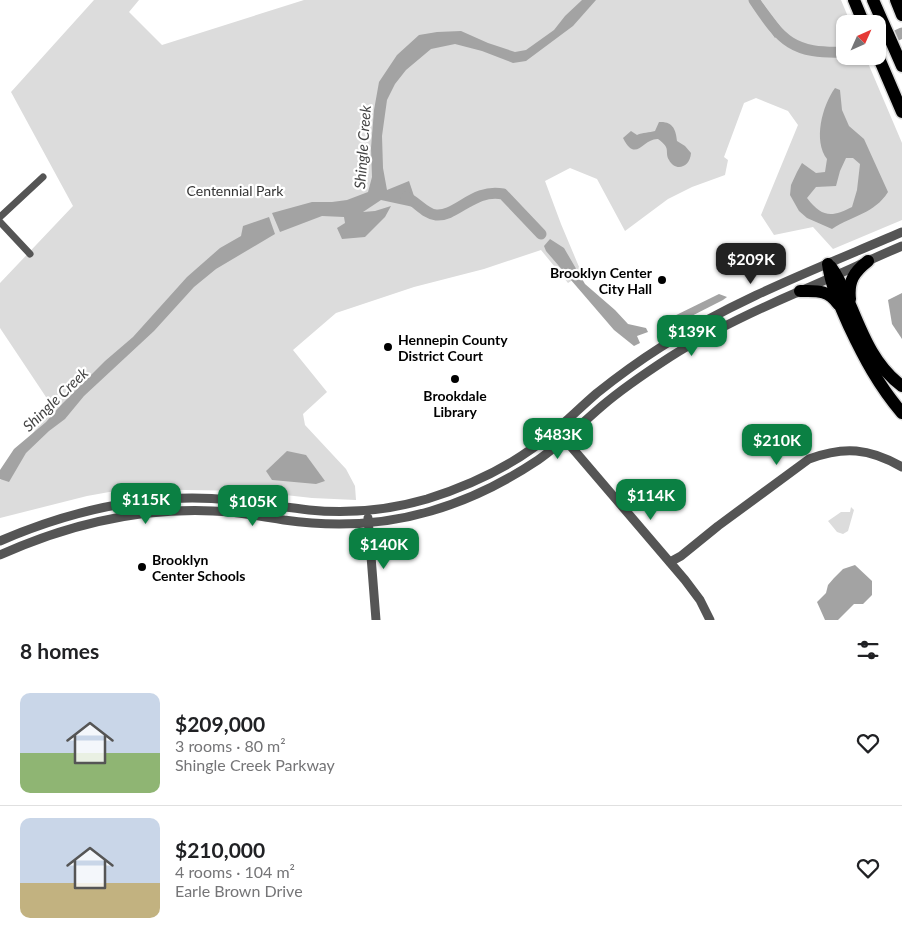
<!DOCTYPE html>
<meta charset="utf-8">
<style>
:root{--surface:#fff;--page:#f6f6f6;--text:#202124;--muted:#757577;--line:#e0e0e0;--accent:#0b8043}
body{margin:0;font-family:Lato,sans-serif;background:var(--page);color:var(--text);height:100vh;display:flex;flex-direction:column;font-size:19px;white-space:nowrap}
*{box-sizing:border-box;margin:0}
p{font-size:16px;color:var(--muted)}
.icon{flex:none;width:28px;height:28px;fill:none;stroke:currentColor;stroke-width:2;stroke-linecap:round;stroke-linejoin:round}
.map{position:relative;height:620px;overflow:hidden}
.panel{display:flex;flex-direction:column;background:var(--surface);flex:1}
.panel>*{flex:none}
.needle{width:32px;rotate:45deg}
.controls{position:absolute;left:836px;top:15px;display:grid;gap:10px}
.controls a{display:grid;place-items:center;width:50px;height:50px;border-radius:10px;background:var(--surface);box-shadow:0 1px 4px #0004;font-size:25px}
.price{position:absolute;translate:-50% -42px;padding:0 11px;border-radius:10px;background:var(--accent);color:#fff;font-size:16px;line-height:32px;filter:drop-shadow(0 1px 2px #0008)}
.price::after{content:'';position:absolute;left:50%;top:30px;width:15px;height:11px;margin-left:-8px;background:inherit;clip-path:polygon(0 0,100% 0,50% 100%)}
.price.selected{background:#222;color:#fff}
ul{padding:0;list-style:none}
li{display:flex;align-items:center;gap:15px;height:125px;padding:0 20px}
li+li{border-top:1px solid var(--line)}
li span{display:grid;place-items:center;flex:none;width:140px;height:100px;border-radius:10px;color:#555}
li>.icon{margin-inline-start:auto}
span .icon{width:60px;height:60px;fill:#fffc;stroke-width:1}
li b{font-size:21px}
h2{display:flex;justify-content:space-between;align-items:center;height:60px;padding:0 20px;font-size:21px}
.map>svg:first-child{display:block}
.green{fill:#dcdcdc}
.water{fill:#a3a3a3;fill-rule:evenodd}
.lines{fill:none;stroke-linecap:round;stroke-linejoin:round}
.river{stroke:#a3a3a3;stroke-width:11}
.motorway-casing{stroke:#dbdbdb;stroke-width:15}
.minor{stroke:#555;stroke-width:7}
.tertiary{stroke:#555;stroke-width:9}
.motorway{stroke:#000;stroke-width:12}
.poi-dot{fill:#000;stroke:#fff;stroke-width:2}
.labels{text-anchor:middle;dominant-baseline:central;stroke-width:4.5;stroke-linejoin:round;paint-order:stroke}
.park-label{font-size:14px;fill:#333;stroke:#fff}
.poi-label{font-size:14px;font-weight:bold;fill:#000;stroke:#fff;text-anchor:start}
.water-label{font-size:15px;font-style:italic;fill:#444;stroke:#fff}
</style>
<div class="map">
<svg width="902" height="620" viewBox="0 0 902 620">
<rect width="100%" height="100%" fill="#fff"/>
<g class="green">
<path d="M94,0H139L129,12L162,45L304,0H841L851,24H845V56H865L902,143V220L833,249L813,227L774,235L761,215L798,125L788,111L756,98L744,103L724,157L728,160L725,175L692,187L668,199L625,231L597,179L570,168L545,181L561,224L582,274L568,283L541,250L484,269L414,287L336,313L293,350L327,392L303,414L305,425L346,469L355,486L356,500L312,498L250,491L126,489L87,496L0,518V480L52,406L0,328V283L73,206L11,92Z"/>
<path d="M851,507L854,510L848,531L843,534L837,532L828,521L841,512H850Z"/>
</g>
<g class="water">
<path d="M582,0H596L573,26L526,61L513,63L482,51L455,44L431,49L406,70L395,84L387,100L382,136L383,168L387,190L409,181L418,208L381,200L363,212L375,211L391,206L385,217L365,237L342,239L337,228L345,223L344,217L322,216L280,232L272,213L312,202H332L347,200L368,192L372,177L371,148L374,110L379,82L397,55L419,35L437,32L461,31L488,43L515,52L526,50L554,30L565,16Z"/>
<path d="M749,0H760L783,30L775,38Z"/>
<path d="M835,88L840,90L842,110L849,126L864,139L888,192C874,214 853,215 832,229L807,218L799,211L790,195L791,185L797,172L802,163L816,173L825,172L827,159C813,141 822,106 835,88ZM846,158H853L860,164L857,190L852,207C831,218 822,217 807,198L816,187L836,186L840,171Z"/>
<path d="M659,122C673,121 676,130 677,141L685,146L691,153C690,168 675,172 669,160C664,151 672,149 658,139C643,138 636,164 623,138L631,131L637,135C643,132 649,133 655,131Z"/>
<path d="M269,217L275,234L216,269L194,287L154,331L84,396L65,419L49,431L26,453L9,482L0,479V470L14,449L46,422L61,405L105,361L133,337L187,277L220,248L241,236L243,226Z"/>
<path d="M550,239L564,248L585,284L615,310L628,324L646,328L648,332L637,336L640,343L634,346L614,330L546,251L544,246Z"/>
<path d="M902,293V339L892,324L888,300Z"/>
<path d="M719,294L727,297L723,300L672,326L664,329L660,326L662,322Z"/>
<path d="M287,451L306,455L325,481L316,484L272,480L266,471Z"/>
<path d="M855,565L872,581V595L863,604H854L838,620H825L817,602L826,593L828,585L834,578L843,569Z"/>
</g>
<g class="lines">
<g class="river">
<path d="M754,0C782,42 793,54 845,52"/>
<path d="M878,44L902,33"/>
<path d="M406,197C416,201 425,214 436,215C456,217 474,188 503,194L541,234"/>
</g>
<defs>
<g id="motorway">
<path d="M854,0L864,24"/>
<path d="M873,0L902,66"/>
<path d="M896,0L902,15"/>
<path d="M878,56L902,112"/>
<path d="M828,264C831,286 840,306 849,326C864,358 879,386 902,413"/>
<path d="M831,267C839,278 844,290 849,302C862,333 874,366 902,386"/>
<path d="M800,291C816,291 828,289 838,304"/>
<path d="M850,299C848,281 854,272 868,261"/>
</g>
</defs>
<use href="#motorway" class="motorway-casing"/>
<g class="minor">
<path d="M0,217L43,177"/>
<path d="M0,222L30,254"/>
</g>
<g class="tertiary">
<path d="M562,436L685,580L700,600L710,620"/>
<path d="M368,518L376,620"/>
<path d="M0,541C74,509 150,492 231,500C257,502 283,507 309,510C348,514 389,510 427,499C465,487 501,471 533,448C556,432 576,411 597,393C617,377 639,361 661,347C736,299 821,267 902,232"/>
<path d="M0,555C73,522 151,505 231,512C249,514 266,517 284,520C333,527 384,525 431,511C469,500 505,482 538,460C561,444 581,424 602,406C623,388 647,372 670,357C711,331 754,311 798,292C833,277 867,261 902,246"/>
<path d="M670,562L681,556L718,526L809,459C844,446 869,448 902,467"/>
</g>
<use href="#motorway" class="motorway"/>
</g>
<g class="poi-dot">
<circle cx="662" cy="280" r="5"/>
<circle cx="388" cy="347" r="5"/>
<circle cx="455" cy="379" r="5"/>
<circle cx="142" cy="567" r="5"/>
</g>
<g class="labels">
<g class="park-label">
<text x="235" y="190">Centennial Park</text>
</g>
<g class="poi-label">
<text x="652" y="272" text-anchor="end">Brooklyn Center<tspan x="652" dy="16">City Hall</tspan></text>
<text x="398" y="339">Hennepin County<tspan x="398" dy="16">District Court</tspan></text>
<text x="455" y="395" text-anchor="middle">Brookdale<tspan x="455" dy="16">Library</tspan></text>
<text x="152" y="559">Brooklyn<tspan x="152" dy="16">Center Schools</tspan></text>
</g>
<g class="water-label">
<text transform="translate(362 147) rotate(-86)">Shingle Creek</text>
<text transform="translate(55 399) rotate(-44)">Shingle Creek</text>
</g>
</g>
</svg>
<div class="controls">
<a><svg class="needle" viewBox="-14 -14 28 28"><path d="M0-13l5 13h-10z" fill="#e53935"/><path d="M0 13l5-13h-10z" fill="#757577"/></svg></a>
</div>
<b class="price selected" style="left:751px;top:285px">$209K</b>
<b class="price" style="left:692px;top:357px">$139K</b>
<b class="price" style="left:558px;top:460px">$483K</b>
<b class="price" style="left:777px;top:466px">$210K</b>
<b class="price" style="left:651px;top:521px">$114K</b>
<b class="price" style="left:146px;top:525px">$115K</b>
<b class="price" style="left:253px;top:527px">$105K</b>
<b class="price" style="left:384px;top:570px">$140K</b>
</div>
<section class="panel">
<h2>8 homes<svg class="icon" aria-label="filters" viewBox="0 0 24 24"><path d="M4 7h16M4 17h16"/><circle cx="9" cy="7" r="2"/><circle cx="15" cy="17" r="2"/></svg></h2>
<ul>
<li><span style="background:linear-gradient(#c9d6e8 60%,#8fb573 0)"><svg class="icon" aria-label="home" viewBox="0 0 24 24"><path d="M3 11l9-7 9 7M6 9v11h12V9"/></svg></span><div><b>$209,000</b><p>3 rooms · 80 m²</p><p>Shingle Creek Parkway</p></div><svg class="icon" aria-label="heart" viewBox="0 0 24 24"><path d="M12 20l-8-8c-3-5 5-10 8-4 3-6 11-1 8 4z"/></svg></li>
<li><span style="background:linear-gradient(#c9d6e8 65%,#c2b280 0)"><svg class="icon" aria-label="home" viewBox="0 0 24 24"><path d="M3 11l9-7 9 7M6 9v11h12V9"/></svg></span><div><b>$210,000</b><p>4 rooms · 104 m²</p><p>Earle Brown Drive</p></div><svg class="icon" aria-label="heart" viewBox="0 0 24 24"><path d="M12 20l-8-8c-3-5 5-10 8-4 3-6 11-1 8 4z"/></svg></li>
</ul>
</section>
